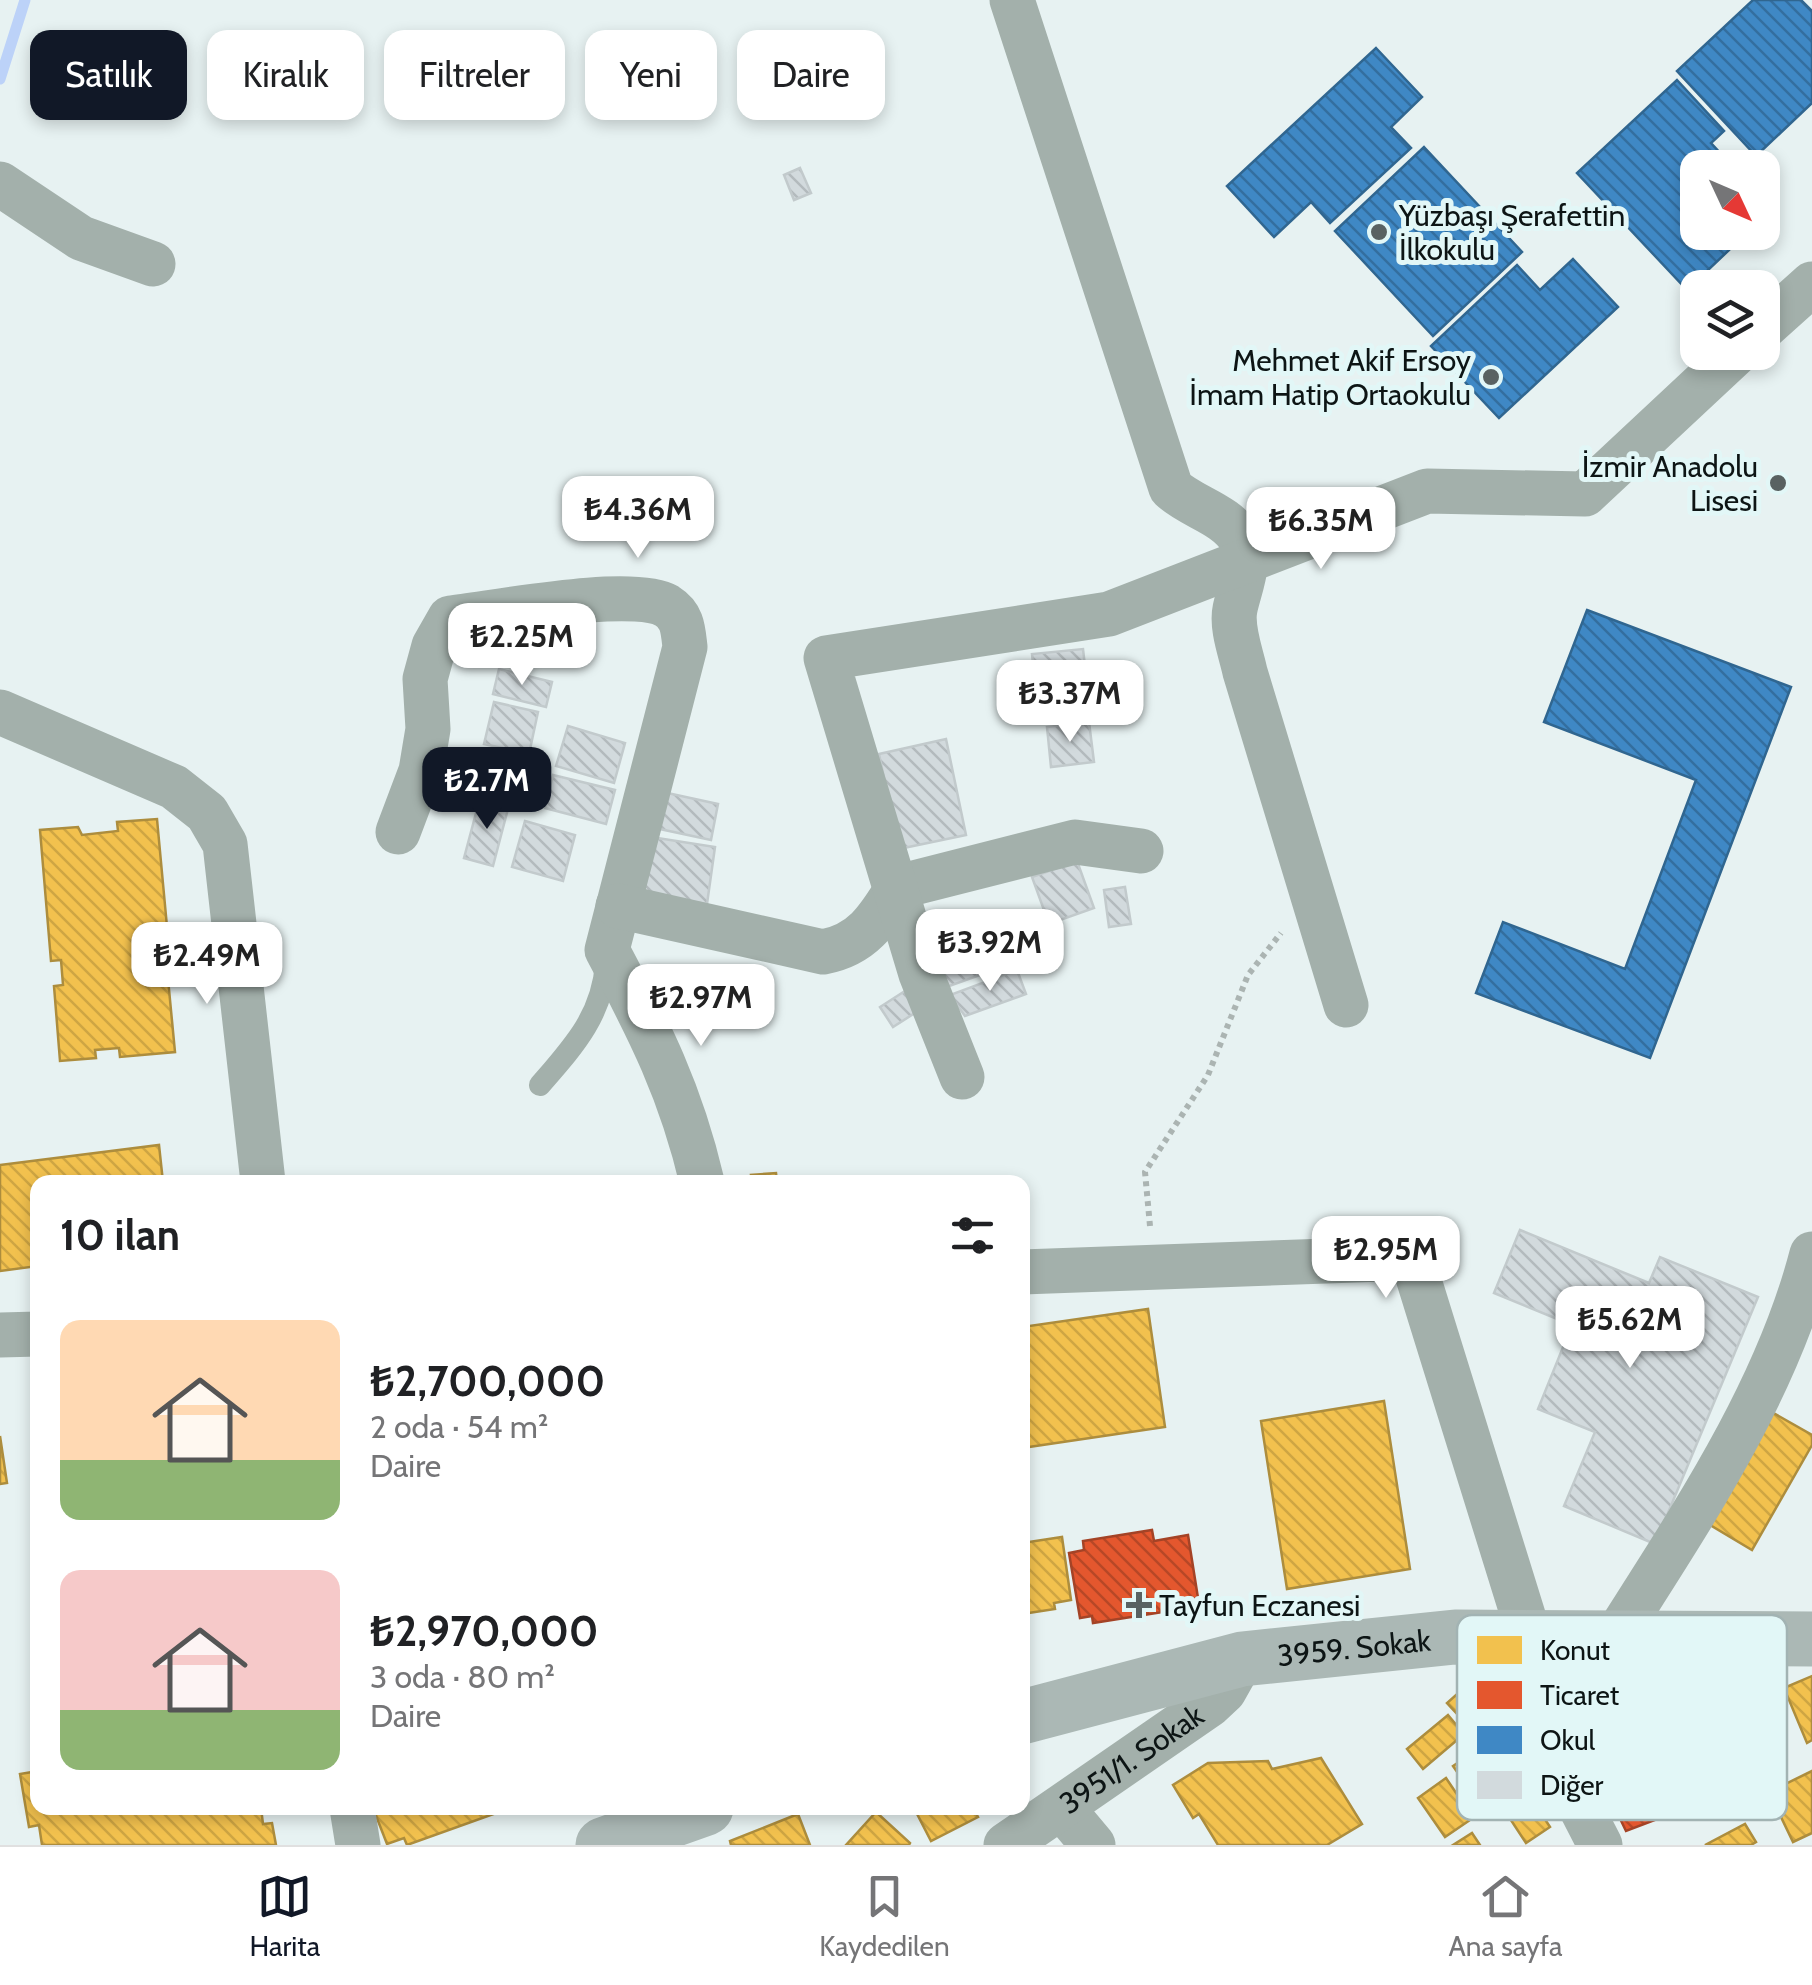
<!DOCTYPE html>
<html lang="tr">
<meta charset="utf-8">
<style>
:root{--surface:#fff;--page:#f2f2f2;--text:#202124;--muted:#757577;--line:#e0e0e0;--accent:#111827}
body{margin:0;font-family:Cabin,sans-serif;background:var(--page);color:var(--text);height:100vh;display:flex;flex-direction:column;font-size:38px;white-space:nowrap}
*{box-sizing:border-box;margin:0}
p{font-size:32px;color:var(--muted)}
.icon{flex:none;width:55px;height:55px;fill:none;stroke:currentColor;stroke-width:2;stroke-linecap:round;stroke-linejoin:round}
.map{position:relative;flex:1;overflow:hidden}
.drawer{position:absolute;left:30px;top:1175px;width:1000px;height:640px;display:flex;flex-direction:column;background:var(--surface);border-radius:20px;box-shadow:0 5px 15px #0003}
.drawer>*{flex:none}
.hud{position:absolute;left:30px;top:30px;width:1000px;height:90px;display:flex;gap:20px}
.needle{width:65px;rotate:134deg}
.controls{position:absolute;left:1680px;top:150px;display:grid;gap:20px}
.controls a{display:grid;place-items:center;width:100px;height:100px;border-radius:20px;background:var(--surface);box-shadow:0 5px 15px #0003;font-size:50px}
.price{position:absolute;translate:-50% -85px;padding:0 22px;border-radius:20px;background:#fff;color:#222;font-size:32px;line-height:65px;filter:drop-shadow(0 2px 5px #0008)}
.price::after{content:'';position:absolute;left:50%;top:60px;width:30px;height:22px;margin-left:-15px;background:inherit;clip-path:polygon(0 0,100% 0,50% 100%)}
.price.current{background:var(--accent);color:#fff}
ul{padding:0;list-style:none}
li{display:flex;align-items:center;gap:30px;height:250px;padding:0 30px}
li span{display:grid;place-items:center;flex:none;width:280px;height:200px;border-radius:20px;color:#555}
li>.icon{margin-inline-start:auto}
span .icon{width:120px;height:120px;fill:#fffc;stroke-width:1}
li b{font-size:42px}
h2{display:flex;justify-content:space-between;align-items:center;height:120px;padding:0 30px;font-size:42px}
.pill{padding:0 35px;border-radius:20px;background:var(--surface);box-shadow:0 5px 15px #0003;font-size:35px;line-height:90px}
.pill.current{background:var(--accent);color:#fff}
.menu{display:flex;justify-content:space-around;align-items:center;height:140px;border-top:2px solid var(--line);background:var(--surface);font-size:28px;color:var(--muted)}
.menu a{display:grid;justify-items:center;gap:5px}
.menu .current{color:var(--accent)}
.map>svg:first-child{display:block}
.homes{fill:url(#homes-back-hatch);stroke:#ad8d3d;stroke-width:2.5}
.shops{fill:url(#shops-back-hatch);stroke:#a44326;stroke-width:2.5}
.schools{fill:url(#schools-back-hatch);stroke:#306690;stroke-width:2.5}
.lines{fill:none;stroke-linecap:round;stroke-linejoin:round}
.stream{stroke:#bcd2f8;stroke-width:11}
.building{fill:url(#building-back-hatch);stroke:#c2cacc;stroke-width:2.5}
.path{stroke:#abb4b2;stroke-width:6;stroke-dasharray:5 5;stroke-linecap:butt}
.lane{stroke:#a3b0ab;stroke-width:22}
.street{stroke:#a3b0ab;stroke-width:45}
.secondary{stroke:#abb8b5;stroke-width:55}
.poi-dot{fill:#596262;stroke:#e2f7f7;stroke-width:4}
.labels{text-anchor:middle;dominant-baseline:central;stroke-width:10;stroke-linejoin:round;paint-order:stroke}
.poi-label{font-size:30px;fill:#0d1515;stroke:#e2f7f7;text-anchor:start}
.street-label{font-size:30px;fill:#0d1515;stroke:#e2f7f7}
.key{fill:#e2f7f7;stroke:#a2b3b3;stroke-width:2.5}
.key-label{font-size:28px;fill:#0d1515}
</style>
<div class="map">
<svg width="1812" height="1845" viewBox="0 0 1812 1845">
<defs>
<pattern id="homes-back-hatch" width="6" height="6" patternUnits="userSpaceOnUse" patternTransform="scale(2.5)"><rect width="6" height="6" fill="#f2c14e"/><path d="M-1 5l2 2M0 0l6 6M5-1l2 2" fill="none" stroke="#cea543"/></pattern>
<pattern id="shops-back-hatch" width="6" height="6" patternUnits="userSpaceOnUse" patternTransform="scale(2.5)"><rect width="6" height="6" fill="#e4572e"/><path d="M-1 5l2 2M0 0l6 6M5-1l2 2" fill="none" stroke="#b74726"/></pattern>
<pattern id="schools-back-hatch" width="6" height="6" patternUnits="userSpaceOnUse" patternTransform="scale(2.5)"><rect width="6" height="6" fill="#3f88c5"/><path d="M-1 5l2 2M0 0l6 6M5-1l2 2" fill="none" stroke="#336e9f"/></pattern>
<pattern id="building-back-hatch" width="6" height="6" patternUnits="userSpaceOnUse" patternTransform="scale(2.5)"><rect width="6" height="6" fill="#d2dadd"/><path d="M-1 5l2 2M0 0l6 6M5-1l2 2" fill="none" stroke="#b3babd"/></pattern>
</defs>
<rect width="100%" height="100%" fill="#e7f2f2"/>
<g class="homes">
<path d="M157,819L170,959L159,960L160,980L168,979L175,1052L120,1057L119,1048L95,1050L96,1058L60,1061L54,986L63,985L61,960L51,961L40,830L78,827L82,835L118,831L117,822Z"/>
<path d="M159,1145L163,1182H38V1266L0,1271V1165Z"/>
<path d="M776,1173L777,1182H752L751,1175Z"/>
<path d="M1148,1309L1165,1427L1022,1448V1327Z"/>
<path d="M1384,1401L1410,1569L1287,1589L1261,1421Z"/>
<path d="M1770,1411L1812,1435V1445L1752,1550L1705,1522Z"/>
<path d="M0,1436L7,1483L0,1484Z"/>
<path d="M1062,1537L1071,1600L1054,1603L1055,1609L1022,1614V1543Z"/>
<path d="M1812,1676V1740L1807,1743L1784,1688Z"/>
<path d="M1474,1679L1498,1705L1471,1729L1447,1703Z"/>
<path d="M1448,1715L1464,1734L1423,1769L1407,1749Z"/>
<path d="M1494,1738L1527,1785L1486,1814L1453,1766Z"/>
<path d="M1321,1758L1362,1824L1327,1845H1218L1199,1814L1193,1818L1173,1785L1208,1763L1268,1761L1272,1769Z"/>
<path d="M38,1771V1808H261L263,1824L272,1823L276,1845H42L39,1825L29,1827L20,1774Z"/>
<path d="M1812,1771V1833L1793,1842L1769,1792Z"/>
<path d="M1446,1778L1473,1818L1445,1837L1418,1798Z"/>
<path d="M1531,1798L1550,1827L1526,1843L1507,1814Z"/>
<path d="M373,1808H501L502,1811L407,1845L404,1838L387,1844Z"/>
<path d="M914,1808H973L978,1817L931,1841Z"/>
<path d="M876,1812L910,1843L909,1845H846Z"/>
<path d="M798,1814L810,1845H731L730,1841Z"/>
<path d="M1745,1824L1756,1842L1751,1845H1705Z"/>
<path d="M1472,1833L1480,1845H1453Z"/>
</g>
<g class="shops">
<path d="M1152,1530L1154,1541L1188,1535L1198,1598L1181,1601L1182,1609L1093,1623L1092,1616L1080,1618L1069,1553L1084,1550L1083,1541Z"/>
<path d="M1643,1709L1681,1810L1626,1831L1578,1731Z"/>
</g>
<g class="schools">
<path d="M1753,0H1801L1812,11V103L1756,156L1677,71Z"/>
<path d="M1376,48L1422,97L1391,127L1411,148L1330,223L1311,202L1274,237L1227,186Z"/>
<path d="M1677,80L1724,131L1711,143L1734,168H1698V232H1748L1687,290L1577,173Z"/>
<path d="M1424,147L1522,252L1433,336L1335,231Z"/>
<path d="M1573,259L1618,307L1499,418L1431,346L1517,265L1540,290Z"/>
<path d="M1587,610L1791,687L1650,1058L1476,993L1503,922L1625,969L1696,780L1544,722Z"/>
</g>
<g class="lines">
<path class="stream" d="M0,79L25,0"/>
</g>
<g class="building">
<path d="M800,168L811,193L794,200L784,175Z"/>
<path d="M1083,649L1091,718L1039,723L1032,654Z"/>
<path d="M499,669L552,682L546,707L493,694Z"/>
<path d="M494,702L538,712L529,754L484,744Z"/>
<path d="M1089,722L1094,762L1051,767L1047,727Z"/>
<path d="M568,726L625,743L614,783L556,766Z"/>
<path d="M946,739L966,835L899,849L879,754Z"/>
<path d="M480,751L528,761L520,797L473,787Z"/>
<path d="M553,775L615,790L606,824L545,808Z"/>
<path d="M649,789L718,804L711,840L641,825Z"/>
<path d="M480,798L509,805L493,866L464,858Z"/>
<path d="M525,821L575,835L563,881L512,867Z"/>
<path d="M651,837L715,847L707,904L642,894Z"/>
<path d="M1077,861L1094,908L1049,924L1032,877Z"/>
<path d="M1125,887L1131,924L1109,927L1104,890Z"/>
<path d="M979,926L994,970L944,988L929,943Z"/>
<path d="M1017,970L1026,994L965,1016L950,995Z"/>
<path d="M905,991L918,1011L893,1027L880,1007Z"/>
<path d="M1520,1230L1649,1283L1660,1257L1758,1297L1655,1544L1564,1506L1595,1432L1538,1409L1572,1325L1494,1293Z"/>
</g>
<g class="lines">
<path class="path" d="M1150,1226L1145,1172L1208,1075L1248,975L1281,933"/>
<path class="lane" d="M540,1085C573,1047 602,1016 606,964"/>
<g class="street">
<path d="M1012,0L1171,488C1191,507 1225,513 1241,539C1253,559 1239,589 1235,609C1231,628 1241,653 1245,672L1346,1005"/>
<path d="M0,184L81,238L153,264"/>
<path d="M1762,329L1812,284"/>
<path d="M0,712L174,787L207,813L225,844L263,1182"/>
<path d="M398,832L421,771L428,729L425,679L434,646L450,618C494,613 633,586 667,606C683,616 683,630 685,647L607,950C650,1031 681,1092 702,1182"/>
<path d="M618,906L823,952C862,945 878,920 898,887L1075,842L1141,851"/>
<path d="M962,1077L921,974L826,658L1109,614L1427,491L1585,494L1737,352"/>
<path d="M1022,1272L1412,1258L1530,1638"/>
<path d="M0,1335L38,1334"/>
<path d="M1504,1637L1542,1732L1600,1845"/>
<path d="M1615,1638C1691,1518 1776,1393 1812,1254"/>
<path d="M352,1808L358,1845"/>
<path d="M1062,1808L1093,1845"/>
<path id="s1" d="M1006,1845L1209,1705L1224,1691L1242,1659"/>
</g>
<g class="secondary">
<path id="s2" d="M1022,1717L1242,1659L1455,1637L1812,1639"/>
<path d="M603,1845L706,1808"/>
</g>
</g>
<g class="poi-dot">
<circle cx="1379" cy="232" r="10"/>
<circle cx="1491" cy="377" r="10"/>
<circle cx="1778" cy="483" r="10"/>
<path d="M1134 1590h10v10h10v10h-10v10h-10v-10h-10v-10h10z"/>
</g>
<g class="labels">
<g class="poi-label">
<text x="1399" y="215">Yüzbaşı Şerafettin<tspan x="1399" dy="34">İlkokulu</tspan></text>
<text x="1471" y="360" text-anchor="end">Mehmet Akif Ersoy<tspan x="1471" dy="34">İmam Hatip Ortaokulu</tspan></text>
<text x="1758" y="466" text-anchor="end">İzmir Anadolu<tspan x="1758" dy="34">Lisesi</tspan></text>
<text x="1159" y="1605">Tayfun Eczanesi</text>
</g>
<g class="street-label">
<text stroke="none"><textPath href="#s2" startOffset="340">3959. Sokak</textPath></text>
<text stroke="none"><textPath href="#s1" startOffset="152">3951/1. Sokak</textPath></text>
</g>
</g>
<rect x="1457" y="1615" width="330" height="205" rx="15" class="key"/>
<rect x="1477" y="1636" width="45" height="28" fill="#f2c14e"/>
<rect x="1477" y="1681" width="45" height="28" fill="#e4572e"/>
<rect x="1477" y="1726" width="45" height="28" fill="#3f88c5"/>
<rect x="1477" y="1771" width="45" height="28" fill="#d2dadd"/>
<g class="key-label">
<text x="1540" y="1660">Konut</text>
<text x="1540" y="1705">Ticaret</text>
<text x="1540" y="1750">Okul</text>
<text x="1540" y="1795">Diğer</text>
</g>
</svg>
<div class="controls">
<a><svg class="needle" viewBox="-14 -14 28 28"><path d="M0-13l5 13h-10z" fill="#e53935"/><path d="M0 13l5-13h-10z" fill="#757577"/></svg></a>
<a><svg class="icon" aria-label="layers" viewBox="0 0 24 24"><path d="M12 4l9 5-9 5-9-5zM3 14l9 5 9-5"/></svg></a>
</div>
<b class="price" style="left:638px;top:561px">₺4.36M</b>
<b class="price" style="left:1321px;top:572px">₺6.35M</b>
<b class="price" style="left:522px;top:688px">₺2.25M</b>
<b class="price" style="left:1070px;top:745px">₺3.37M</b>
<b class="price current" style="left:487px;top:832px">₺2.7M</b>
<b class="price" style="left:990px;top:994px">₺3.92M</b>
<b class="price" style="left:207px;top:1007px">₺2.49M</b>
<b class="price" style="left:701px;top:1049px">₺2.97M</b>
<b class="price" style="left:1386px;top:1301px">₺2.95M</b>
<b class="price" style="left:1630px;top:1371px">₺5.62M</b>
<div class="hud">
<a class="pill current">Satılık</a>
<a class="pill">Kiralık</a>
<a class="pill">Filtreler</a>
<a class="pill">Yeni</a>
<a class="pill">Daire</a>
</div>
<section class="drawer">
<h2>10 ilan<svg class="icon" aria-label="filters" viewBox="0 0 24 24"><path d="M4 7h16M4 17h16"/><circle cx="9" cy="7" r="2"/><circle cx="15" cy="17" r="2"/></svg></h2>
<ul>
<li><span style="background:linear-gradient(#ffd9b3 70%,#8fb573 0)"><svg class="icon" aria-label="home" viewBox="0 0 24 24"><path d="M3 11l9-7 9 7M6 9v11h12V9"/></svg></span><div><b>₺2,700,000</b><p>2 oda · 54 m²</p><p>Daire</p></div></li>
<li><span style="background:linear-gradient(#f6c9c9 70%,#8fb573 0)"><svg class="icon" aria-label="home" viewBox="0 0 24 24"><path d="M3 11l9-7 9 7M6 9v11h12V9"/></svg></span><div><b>₺2,970,000</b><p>3 oda · 80 m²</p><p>Daire</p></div></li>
</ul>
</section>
</div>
<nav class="menu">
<a class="current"><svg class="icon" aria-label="map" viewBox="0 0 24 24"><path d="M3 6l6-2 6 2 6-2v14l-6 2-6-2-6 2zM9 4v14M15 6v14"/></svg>Harita</a>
<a><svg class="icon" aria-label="saved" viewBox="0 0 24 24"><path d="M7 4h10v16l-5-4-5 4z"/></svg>Kaydedilen</a>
<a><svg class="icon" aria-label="home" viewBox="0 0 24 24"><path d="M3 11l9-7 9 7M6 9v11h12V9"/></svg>Ana sayfa</a>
</nav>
